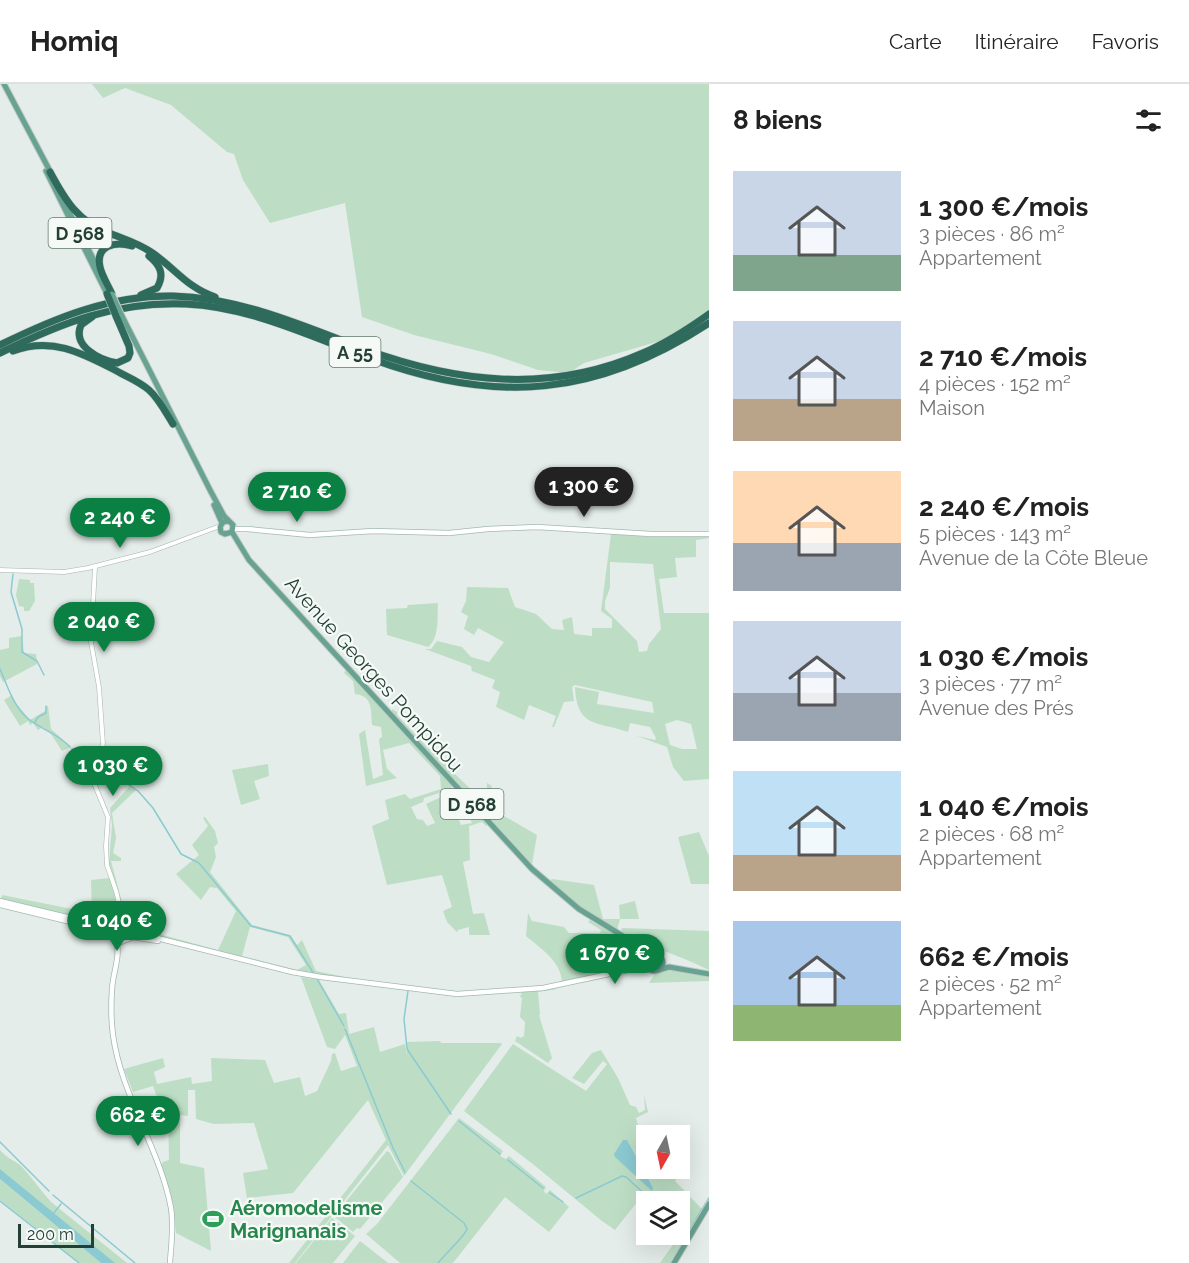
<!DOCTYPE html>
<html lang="fr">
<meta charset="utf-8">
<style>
:root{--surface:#fff;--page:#f2f2f2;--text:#222;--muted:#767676;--line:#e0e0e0;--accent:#0b8043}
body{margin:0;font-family:Raleway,sans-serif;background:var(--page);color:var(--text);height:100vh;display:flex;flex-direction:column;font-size:22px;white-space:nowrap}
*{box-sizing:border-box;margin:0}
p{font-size:20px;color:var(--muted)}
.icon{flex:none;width:33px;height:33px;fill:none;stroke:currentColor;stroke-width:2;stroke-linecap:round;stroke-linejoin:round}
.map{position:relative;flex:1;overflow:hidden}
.details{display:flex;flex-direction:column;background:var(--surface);width:480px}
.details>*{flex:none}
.needle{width:39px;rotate:189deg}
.tools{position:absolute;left:636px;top:1041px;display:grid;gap:12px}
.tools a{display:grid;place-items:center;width:54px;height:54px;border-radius:0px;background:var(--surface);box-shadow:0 6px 24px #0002;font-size:30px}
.scale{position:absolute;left:18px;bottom:15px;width:76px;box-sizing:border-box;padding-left:6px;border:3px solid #233f36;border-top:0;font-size:16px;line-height:21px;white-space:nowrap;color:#233f36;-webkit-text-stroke:4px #f5faf7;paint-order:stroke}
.price{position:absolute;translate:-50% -51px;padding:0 14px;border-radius:21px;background:var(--accent);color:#fff;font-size:20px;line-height:39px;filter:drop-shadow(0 2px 3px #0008)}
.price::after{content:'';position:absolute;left:50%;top:36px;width:18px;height:14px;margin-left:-9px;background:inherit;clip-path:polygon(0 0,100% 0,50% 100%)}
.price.current{background:#222;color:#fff}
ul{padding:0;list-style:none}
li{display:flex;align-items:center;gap:18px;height:150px;padding:0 24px}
li span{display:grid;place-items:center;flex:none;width:168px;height:120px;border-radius:0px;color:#555}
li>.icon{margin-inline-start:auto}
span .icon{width:72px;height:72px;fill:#fffc;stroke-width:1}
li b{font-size:26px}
h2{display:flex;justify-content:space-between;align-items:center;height:72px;padding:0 24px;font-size:26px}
header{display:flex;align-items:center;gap:36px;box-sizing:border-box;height:84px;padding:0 30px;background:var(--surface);border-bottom:2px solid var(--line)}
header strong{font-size:28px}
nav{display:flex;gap:33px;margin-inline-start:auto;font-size:21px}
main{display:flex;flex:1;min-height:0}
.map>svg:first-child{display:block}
.green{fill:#bddec5;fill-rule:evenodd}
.water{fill:#8ccad2}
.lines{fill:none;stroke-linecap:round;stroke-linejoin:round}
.stream{stroke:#8ccad2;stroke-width:1.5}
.tertiary-casing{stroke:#a6b5b0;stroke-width:5}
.secondary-casing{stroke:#a2b9b0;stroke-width:6}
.primary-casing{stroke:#c1c9c7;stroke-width:7}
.motorway-casing{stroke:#c1c9c7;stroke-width:8}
.tertiary{stroke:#fff;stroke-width:4}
.secondary{stroke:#fff;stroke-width:4.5}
.primary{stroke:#68a391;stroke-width:5}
.motorway{stroke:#2f6b5c;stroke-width:7}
.primary-bridge-casing{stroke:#c1c9c7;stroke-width:7;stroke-linecap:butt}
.motorway-bridge-casing{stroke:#c1c9c7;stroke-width:8;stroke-linecap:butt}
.primary-bridge{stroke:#68a391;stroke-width:5}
.motorway-bridge{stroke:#2f6b5c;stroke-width:7}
.labels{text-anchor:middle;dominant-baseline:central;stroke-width:4.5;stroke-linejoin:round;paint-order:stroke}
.shield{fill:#f5faf7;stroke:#627770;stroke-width:1.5}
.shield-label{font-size:18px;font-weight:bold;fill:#233f36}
.street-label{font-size:20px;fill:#233f36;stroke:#f5faf7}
.leisure-label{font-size:20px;font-weight:bold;fill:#27864d;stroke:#f5faf7;text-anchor:start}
</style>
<header>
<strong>Homiq</strong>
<nav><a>Carte</a><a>Itinéraire</a><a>Favoris</a></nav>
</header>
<main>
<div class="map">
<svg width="709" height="1179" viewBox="0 0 709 1179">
<rect width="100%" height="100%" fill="#e4ede9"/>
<g class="green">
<path d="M92,0H709V226L682,245L660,257L584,279L569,289L538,286L491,270L414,251L362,233L345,119L270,139L243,96L234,70L227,68L171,21L125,4L103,14Z"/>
<path d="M611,450L652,453L709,451V454L696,456V473L675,474L677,493L659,495L664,529H709V695L684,697L673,683L667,663L637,652L655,656L656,654L650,643L630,639L628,648C598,637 577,645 575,603L599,608L597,620L654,629L652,618L575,601L572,603L574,617L564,618L554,643H552L556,632L529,621L524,636L496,623L500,608L492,604L495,596L472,587L471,582L425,565H431L437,557L462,563L471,573L489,578L504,558L478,544L474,551L464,545L468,532L461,528L466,517L467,503L508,504L515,523L536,530L552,545L564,546L562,536L572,533L574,550L592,552V544H612V535L601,527ZM610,478L653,480L661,545L649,560L647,567L639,568L637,557L605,525V517L610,504ZM677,636L691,640L697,665H682L670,661L665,640Z"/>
<path d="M19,495L30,496V499H34L35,517L29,527H24V523L19,522L16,511Z"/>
<path d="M438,519C437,532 440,554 428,563L387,551L386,525L407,524L408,521Z"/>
<path d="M22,552L24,569L36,570L37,580L3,598L0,592V566L9,564V554Z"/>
<path d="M346,586L452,702L451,705L424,714L423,718L411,723L417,735L423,736L427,742L435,739L426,720L456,706L464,715L460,717L462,721L454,724L461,741L472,739L465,723L467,719L487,740L486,742L482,738L469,742L470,776L463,778L473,830L484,829L490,851H470L469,850V843L458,846L457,848L447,838L443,827L452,823L442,791L387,801L372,742L389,735L385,716L405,710L410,715L441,705L440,692L409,659L383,666L387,685L397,694L366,702L359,650L365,646L373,695L383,691L379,655L382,653L381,643L372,641C371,626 373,612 355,610L353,597L344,589Z"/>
<path d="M12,611L16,619L30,636L45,627L46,622H48L51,645L71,663L62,667L51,650L43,643L38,646L33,639L30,641L28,637L20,642L4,616Z"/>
<path d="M392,625L397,628V631L433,669L481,715L487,706V699L492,702L486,716L504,732L537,751L532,780L392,628Z"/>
<path d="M268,680L269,692L254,697L260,715L241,721L232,686Z"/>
<path d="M129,703L136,706L112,729L116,754L113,769L121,774V777H111L126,833L137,844L218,866L236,827L217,804L210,803L201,816L176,790L199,771L192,761L208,742L203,734L205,733L215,747L218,759L214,763L216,773L210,788L252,841L290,851L297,861L302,856L316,887L350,894L312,890L136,847L125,835L109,779L112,741L110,724ZM250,843L288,853L306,881L297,886L242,872Z"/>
<path d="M699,748L709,772V800H691L678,753Z"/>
<path d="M110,794C115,808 118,821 118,836L113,841L1,816L2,811L92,829L91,796Z"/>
<path d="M552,795L594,801L603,835H620L619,821L635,817L639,835H620L617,846L576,820L549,798Z"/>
<path d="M528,829L532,837L564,843L569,849H600L601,846L588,838L590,836L637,864L643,869L645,875L641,879L634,881L562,898C561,877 541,865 526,852Z"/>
<path d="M622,844L709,847V886C681,872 650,863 621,848Z"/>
<path d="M665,884L709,891V897L649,899L655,890Z"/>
<path d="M301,893L319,896L339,930L346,929L349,950L374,943L380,968L405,960L407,971V958L440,957L441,959H500L502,960L404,1092L388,1061L295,1179H289L386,1056L368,1016L293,1109L247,1114L243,1089L268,1085L254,1039L214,1040L196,1035L195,1006H188V1032L180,1031V1079L204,1084L211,1167L176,1149C174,1125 168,1104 160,1082L163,1078L169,1076L168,1028L158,1026L157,1013L153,1002L133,1008L124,985L163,974L165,983L154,988L157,1000L191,993L192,1000L212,997L211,974L265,976L274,999L300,993L305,1012L317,1007L331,977L332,970L335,969L341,987L357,982L345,951L335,965L327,963Z"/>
<path d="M554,904L557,905L538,908L540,930L539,931L552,974L548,979L515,957L517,952L521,954L524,952L525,938L520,933L522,914L520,913L522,908Z"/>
<path d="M513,960L586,1007L607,980L603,977L584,1000L572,994L592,969L601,966L618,994L630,1021L636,1023L639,1029L645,1026L644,1011L648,1028L636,1034L640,1048H663L664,1051L646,1052V1084L681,1086L685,1074V1083L675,1097L702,1125L670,1179H660L681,1149L680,1118L649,1117L642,1112L615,1146L602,1137L534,1081L464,1027Z"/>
<path d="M459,1034L503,1067L500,1072L506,1075L509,1072L546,1103L544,1107L546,1110L550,1106L569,1123L549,1148L505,1113L453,1179H400L366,1150L377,1140Z"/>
<path d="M0,1066C7,1075 17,1077 23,1084C33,1095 41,1107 51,1118L127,1179H114L2,1087L0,1085Z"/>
<path d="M387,1067L390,1069L403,1093L360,1145L357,1144L353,1148L334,1132Z"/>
<path d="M0,1095L101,1179H79L0,1116Z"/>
<path d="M332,1134L355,1152L333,1179H296Z"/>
<path d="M360,1157L388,1179H343Z"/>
</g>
<g class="water">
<path d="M623,1056H627L653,1104L652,1107L615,1073L614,1070Z"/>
<path d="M0,1085L115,1179H101L0,1095Z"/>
</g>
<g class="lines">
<g class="stream">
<path d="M13,490L11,508L22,545V568L37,577L44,591"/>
<path d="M0,585C7,601 12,618 24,631C36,644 57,648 70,663"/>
<path d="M35,638L38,633L46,629V622"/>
<path d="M72,665L86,669H98"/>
<path d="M104,670L126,699L138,707L153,724L181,770L199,779L251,842L290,852L314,890"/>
<path d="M317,895L344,942"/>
<path d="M408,907L404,935L407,965L451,1030"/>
<path d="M345,945L393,1064L405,1088"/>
<path d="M459,1037L500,1070"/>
<path d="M0,1058L49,1107"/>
<path d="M508,1076L543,1104"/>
<path d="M411,1097L464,1139L467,1145C465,1152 444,1171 438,1179"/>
<path d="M550,1109L563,1118"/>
<path d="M53,1111L135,1179"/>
<path d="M576,1114L622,1092L626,1093L649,1114L664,1118"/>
<path d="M0,1117L79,1179"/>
<path d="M53,1130L61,1120"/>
<path d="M696,1135L709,1114"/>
<path d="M687,1152L695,1137"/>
<path d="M671,1179L686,1153L680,1142"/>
</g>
<defs>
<g id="tertiary">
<path d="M95,483L91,558L99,603L103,660L95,685L94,699L108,733L106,762L107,781L116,807L123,835L128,843"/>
<path d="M0,486L64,488L88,484L150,468L220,442"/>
</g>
<g id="secondary">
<path d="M233,445H247L310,451L373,447L449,449L488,445L537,443L651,450H709"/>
<path d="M0,817L108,843L117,842"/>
<path d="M0,821L108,847L121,858L133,853L158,857"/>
<path d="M116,844L121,841L129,844L131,849L128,855"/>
<path d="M129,844L137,849L292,888L321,893L457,910L543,904L642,883L648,884"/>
<path d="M116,855C121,872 113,888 112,905C111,920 111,936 113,951C121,1011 160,1065 171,1124C174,1143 171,1161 170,1179"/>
</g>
<g id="primary">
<path d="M4,0L51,89"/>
<path d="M46,87L107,210"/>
<path d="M62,114L99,186"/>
<path d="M121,230L210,406L224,432L233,441L232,448L225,450L221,448L220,443L223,438L228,437"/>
<path d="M214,421L222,439"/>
<path d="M232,448L249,476L532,785L579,825L639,862L645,868L648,875"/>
<circle cx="655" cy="879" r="8"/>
<path d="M659,886L669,883L709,890"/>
<path d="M674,1179L709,1120"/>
</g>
<g id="motorway">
<path d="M50,88C65,116 78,138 109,149C124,155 138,159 151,168C175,184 186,203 215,213"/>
<path d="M112,210C108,201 102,192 100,183C95,161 116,157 132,162"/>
<path d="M141,211L157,204C165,190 160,181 149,172"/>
<path d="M92,233L81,241C72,262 99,276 117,279L128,274L130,269L129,262L116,232"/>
<path d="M0,261C55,234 110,211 173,212C240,214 302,241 364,265C457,299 550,310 643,269C666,259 688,245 709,230"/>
<path d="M13,267C51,253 80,268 113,285C125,292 139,297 149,306C159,315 166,329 173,340"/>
<path d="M0,269C61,239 116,217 186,220C251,223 312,253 372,275C497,321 598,312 709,239"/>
</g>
</defs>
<use href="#tertiary" class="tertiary-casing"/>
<use href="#secondary" class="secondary-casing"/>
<use href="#primary" class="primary-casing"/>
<use href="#motorway" class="motorway-casing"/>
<use href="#tertiary" class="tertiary"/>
<use href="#secondary" class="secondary"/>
<use href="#primary" class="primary"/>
<use href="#motorway" class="motorway"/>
<defs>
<path id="primary-bridge" d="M112,210L121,230"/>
<path id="motorway-bridge" d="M107,210L116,232"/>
</defs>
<use href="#primary-bridge" class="primary-bridge-casing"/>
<use href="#motorway-bridge" class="motorway-bridge-casing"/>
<use href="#primary-bridge" class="primary-bridge"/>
<use href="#motorway-bridge" class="motorway-bridge"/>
</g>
<defs>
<symbol id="stadium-bare" viewBox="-9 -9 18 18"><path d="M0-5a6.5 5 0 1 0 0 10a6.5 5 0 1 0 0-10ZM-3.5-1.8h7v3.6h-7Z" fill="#2e9e5b" stroke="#f5faf7" stroke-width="2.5" paint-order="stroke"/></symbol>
</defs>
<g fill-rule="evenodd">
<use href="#stadium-bare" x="198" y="1120" width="30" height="30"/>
</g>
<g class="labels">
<g class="shield">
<rect x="48.5" y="134" width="63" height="30" rx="4.5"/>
<rect x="329.5" y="253" width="51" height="30" rx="4.5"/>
<rect x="440.5" y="705" width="63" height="30" rx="4.5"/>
</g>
<g class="shield-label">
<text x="80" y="149">D 568</text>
<text x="355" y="268">A 55</text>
<text x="472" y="720">D 568</text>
</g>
<g class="street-label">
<text transform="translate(374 590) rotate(48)">Avenue Georges Pompidou</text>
</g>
<g class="leisure-label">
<text x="230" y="1124">Aéromodelisme<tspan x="230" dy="23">Marignanais</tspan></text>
</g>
</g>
</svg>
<div class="tools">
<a><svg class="needle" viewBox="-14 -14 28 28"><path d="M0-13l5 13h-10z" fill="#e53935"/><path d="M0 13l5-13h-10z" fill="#767676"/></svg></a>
<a><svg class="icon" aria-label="layers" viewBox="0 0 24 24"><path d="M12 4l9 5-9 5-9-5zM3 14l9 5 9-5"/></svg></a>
</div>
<div class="scale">200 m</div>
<b class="price current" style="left:584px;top:434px">1 300 €</b>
<b class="price" style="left:297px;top:439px">2 710 €</b>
<b class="price" style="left:120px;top:465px">2 240 €</b>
<b class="price" style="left:104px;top:569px">2 040 €</b>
<b class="price" style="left:113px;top:713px">1 030 €</b>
<b class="price" style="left:117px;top:868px">1 040 €</b>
<b class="price" style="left:615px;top:901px">1 670 €</b>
<b class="price" style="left:138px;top:1063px">662 €</b>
</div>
<section class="details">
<h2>8 biens<svg class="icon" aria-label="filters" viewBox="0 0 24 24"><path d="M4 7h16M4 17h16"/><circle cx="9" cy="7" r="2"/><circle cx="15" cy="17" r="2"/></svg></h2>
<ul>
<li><span style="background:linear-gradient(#c9d6e8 70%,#7fa58c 0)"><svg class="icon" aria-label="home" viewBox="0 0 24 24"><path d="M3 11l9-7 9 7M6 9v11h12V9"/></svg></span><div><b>1 300 €/mois</b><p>3 pièces · 86 m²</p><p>Appartement</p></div></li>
<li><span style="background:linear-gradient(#c9d6e8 65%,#b9a48a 0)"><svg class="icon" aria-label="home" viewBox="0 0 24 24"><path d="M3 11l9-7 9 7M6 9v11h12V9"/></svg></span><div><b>2 710 €/mois</b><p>4 pièces · 152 m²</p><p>Maison</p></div></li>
<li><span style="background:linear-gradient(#ffd9b3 60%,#9aa5b1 0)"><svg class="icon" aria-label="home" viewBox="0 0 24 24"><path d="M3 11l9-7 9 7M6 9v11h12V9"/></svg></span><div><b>2 240 €/mois</b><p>5 pièces · 143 m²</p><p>Avenue de la Côte Bleue</p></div></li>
<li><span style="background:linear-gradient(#c9d6e8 60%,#9aa5b1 0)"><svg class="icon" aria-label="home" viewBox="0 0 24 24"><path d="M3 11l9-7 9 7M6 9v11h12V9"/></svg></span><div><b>1 030 €/mois</b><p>3 pièces · 77 m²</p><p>Avenue des Prés</p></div></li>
<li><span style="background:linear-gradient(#bfe0f5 70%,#b9a48a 0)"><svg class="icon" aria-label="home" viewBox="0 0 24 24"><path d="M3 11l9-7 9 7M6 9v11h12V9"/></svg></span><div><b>1 040 €/mois</b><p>2 pièces · 68 m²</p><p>Appartement</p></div></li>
<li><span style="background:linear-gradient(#a9c7e8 70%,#8fb573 0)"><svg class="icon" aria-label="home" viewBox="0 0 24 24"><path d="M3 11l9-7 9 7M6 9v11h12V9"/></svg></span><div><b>662 €/mois</b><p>2 pièces · 52 m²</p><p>Appartement</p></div></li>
</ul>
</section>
</main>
